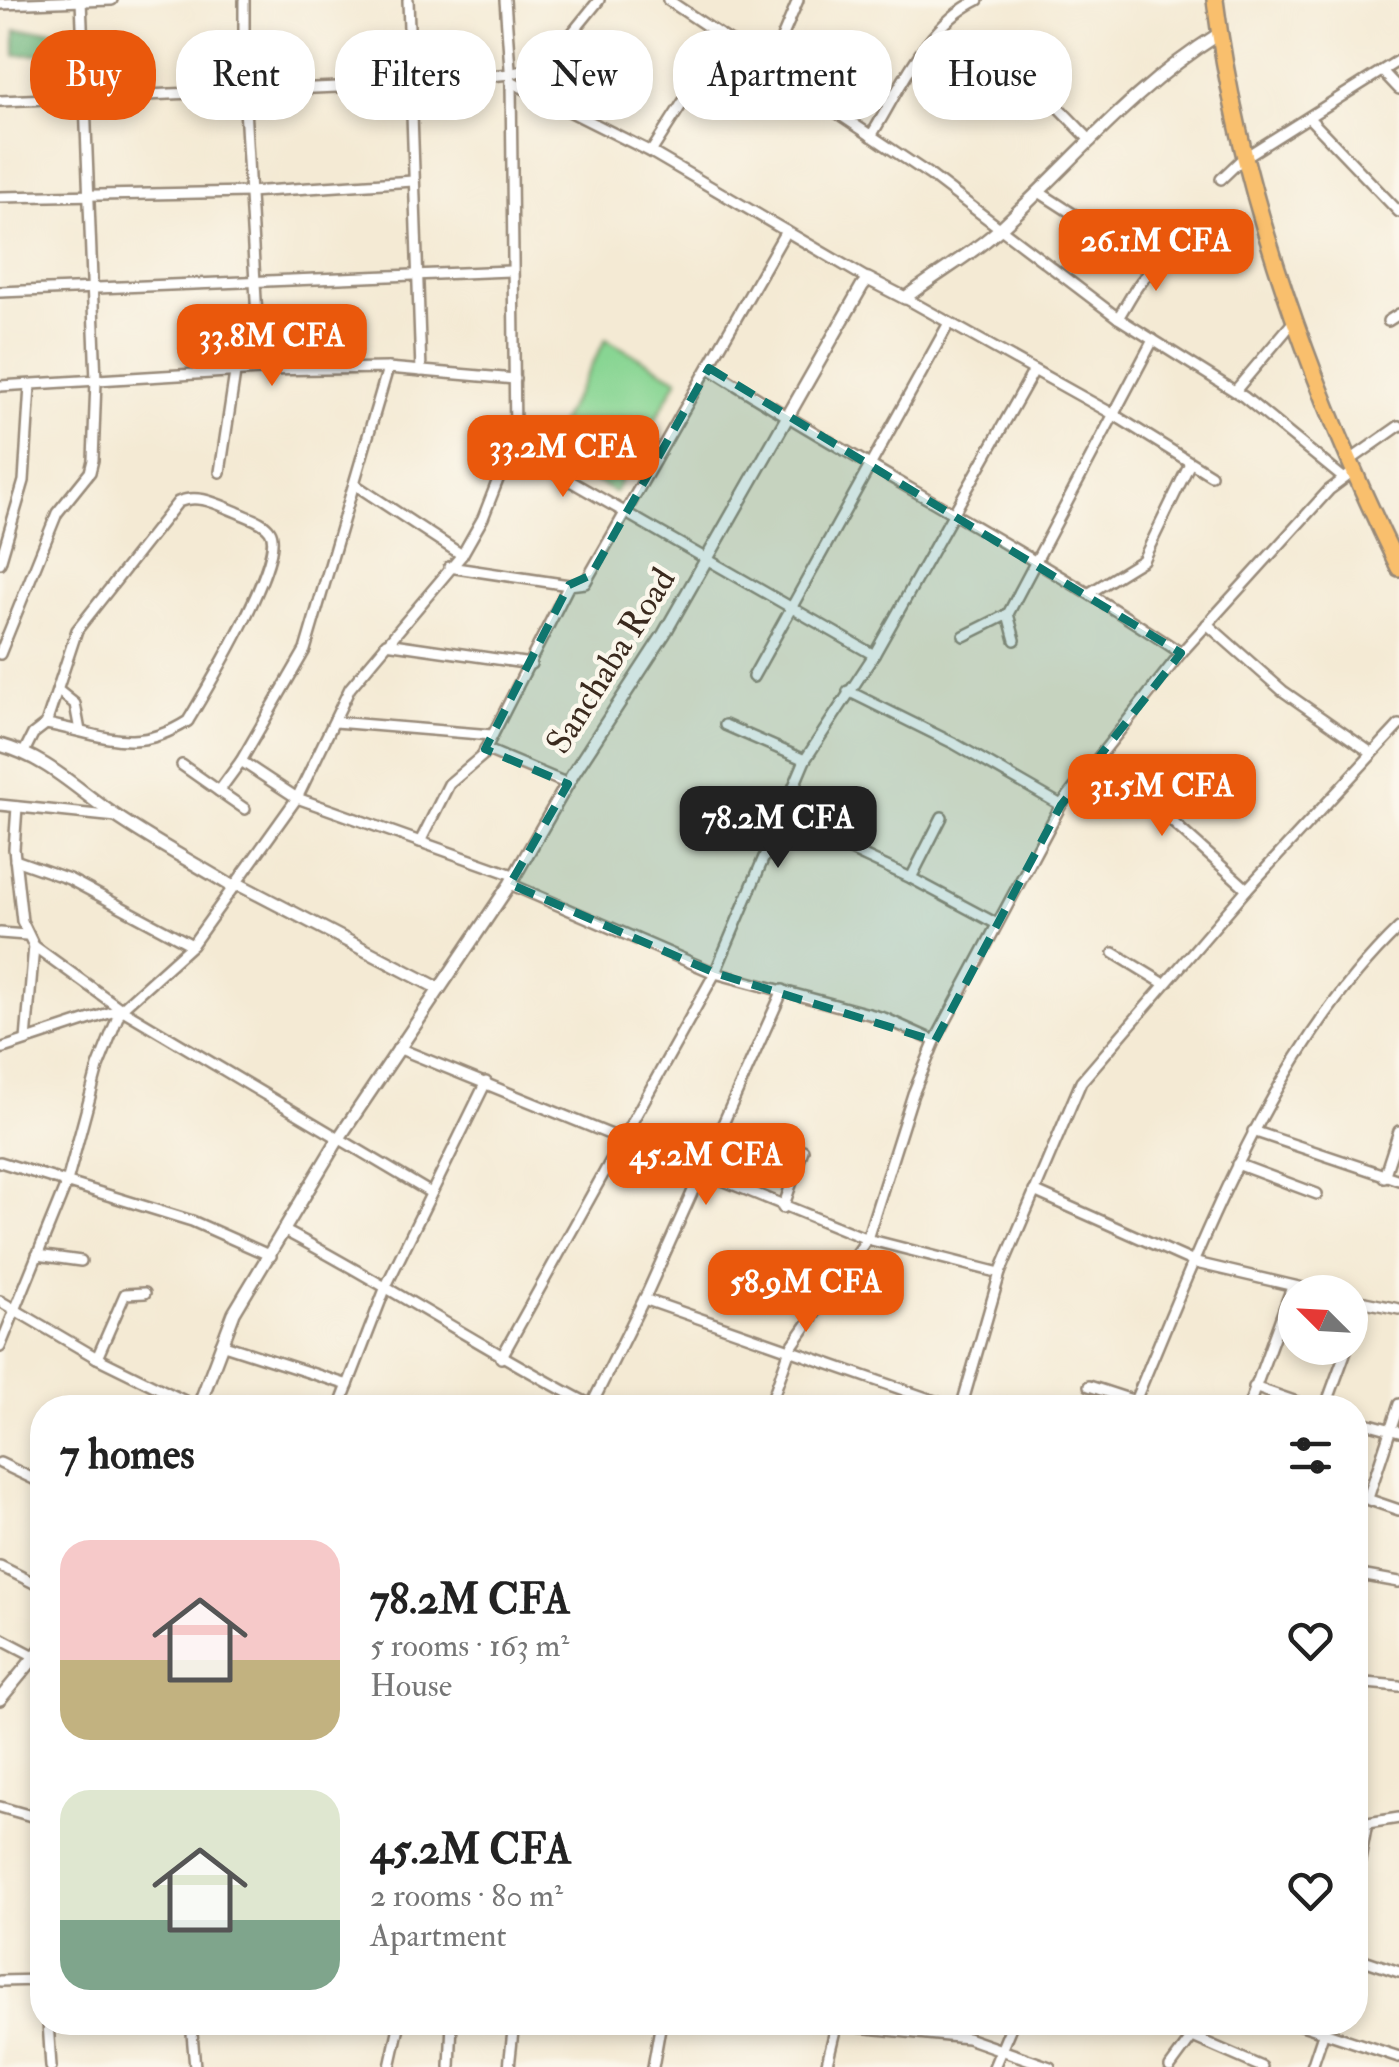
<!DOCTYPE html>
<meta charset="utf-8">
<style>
:root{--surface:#fff;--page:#f2f2f2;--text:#222;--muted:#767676;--accent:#ea580c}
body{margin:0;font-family:"IM FELL Double Pica",serif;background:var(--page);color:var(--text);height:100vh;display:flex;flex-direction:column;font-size:38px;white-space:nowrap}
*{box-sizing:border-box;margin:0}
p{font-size:32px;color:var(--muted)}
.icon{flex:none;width:55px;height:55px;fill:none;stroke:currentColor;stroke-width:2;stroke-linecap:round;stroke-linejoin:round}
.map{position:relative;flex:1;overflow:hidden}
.details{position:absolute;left:30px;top:1395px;width:1338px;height:640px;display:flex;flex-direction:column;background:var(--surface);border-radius:40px;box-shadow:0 5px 15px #0003}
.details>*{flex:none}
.banner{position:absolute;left:30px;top:30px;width:1340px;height:90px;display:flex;gap:20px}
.needle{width:65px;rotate:294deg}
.fabs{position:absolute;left:1278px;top:1275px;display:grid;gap:20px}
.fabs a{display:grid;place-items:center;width:90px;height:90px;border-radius:50%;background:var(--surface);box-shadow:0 5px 15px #0003;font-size:50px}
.price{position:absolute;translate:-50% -85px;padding:0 22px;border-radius:20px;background:var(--accent);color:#fff;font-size:32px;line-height:65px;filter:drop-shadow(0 2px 5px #0008)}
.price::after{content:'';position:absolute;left:50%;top:60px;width:30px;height:22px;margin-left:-15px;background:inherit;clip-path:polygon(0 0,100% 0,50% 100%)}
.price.active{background:#222;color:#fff}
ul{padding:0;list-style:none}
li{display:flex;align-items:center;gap:30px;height:250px;padding:0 30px}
li span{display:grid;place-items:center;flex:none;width:280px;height:200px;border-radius:30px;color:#555}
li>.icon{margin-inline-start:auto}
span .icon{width:120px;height:120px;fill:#fffc;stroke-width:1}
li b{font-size:42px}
h2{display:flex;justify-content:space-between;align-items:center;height:120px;padding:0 30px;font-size:42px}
.chip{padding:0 35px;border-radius:40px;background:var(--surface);box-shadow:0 5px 15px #0003;font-size:35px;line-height:90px}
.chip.active{background:var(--accent);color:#fff}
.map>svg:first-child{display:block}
.green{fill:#88d593;stroke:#628058;stroke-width:2.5}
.forest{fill:#6eb67d;stroke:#54704e;stroke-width:2.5}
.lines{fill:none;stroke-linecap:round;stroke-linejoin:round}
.minor-casing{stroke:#988a79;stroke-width:14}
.tertiary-casing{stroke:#988a79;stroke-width:16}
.primary-casing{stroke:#988a79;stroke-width:20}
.minor{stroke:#fff;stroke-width:9}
.tertiary{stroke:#fff;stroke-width:11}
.primary{stroke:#f9bf6d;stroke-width:15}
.marked{fill:#0f766e;fill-opacity:0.2;stroke:#0f766e;stroke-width:8;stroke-dasharray:20 12;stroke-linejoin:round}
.labels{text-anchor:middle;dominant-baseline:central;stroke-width:9;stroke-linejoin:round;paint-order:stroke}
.street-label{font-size:35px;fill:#3b2a1e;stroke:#fbf7ec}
</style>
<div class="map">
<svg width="1399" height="2067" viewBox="0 0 1399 2067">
<rect width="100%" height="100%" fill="#fbf7ec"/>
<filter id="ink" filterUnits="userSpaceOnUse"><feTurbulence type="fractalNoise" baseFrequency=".01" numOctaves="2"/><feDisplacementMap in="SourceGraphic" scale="20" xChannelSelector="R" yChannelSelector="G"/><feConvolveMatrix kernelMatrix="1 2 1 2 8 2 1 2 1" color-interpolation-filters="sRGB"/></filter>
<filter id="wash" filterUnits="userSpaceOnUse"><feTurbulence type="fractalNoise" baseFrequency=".0048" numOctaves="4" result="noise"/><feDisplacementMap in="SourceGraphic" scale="40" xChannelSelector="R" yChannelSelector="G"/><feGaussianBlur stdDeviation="2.25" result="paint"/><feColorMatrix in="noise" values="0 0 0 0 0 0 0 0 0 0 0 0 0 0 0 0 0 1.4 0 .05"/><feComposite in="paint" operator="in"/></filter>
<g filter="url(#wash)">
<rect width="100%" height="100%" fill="#f4ead4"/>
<path class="green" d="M606,339L678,379L615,492L544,453Z"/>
<path class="forest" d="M15,30H72V54L15,55Z"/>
</g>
<g filter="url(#ink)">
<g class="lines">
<defs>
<g id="minor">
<path d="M244,0V90L260,370"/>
<path d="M408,0L421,371"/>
<path d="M668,0L930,175L1118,318L1244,397L1342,477"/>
<path d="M0,4L112,0"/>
<path d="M770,66L798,0"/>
<path d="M1021,69L1091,141"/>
<path d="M1383,72L1399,89"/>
<path d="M511,82L651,152L868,279"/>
<path d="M0,101L409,84L510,74L548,63L599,0"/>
<path d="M1309,118L1399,212"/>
<path d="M871,136C900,89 926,25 978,0"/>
<path d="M651,152L683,102L732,42"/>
<path d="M1221,179L1242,159L1399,60"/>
<path d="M1039,192L1109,237"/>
<path d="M0,197L249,192L413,181"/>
<path d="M0,292L510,271"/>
<path d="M905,298L1111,413L1211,475"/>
<path d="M1118,318C1138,286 1148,257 1191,260"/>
<path d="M1388,321L1399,314"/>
<path d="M388,368L305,650L241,761L297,798L516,876"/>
<path d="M709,368C864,467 1029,551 1181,653"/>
<path d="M0,386L260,370L388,368L515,379"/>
<path d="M1235,391L1294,321"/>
<path d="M510,454L525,455L874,655"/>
<path d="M1352,459L1399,426"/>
<path d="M220,472L235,373"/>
<path d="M354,484L462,555"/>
<path d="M0,563L24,481L30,386"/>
<path d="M449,567L569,585L585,583L786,231"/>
<path d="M1091,592L1143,560L1190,463"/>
<path d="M1207,624L1283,691L1370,752"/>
<path d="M964,636L1008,614"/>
<path d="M1015,640L1008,614L1153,340"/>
<path d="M386,643L531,664"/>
<path d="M0,654L57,513L90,472L93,460L96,381L81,0"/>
<path d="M753,677L949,323"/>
<path d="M848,691L955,744L1061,805"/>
<path d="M60,692L75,704L80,731"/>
<path d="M335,722L492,735"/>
<path d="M725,725L805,760"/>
<path d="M485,749L568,784"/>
<path d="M24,752L33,734L46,724C103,734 133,756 188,721C205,692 287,557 270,531C264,521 247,517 237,512C217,504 198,493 178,502L77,630L46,724"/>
<path d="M182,765L219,791L241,761"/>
<path d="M1089,772L1168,818L1247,889"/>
<path d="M219,791L245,809"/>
<path d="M725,803L776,824"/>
<path d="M0,805L117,817"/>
<path d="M17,807L14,849L22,921L34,946L26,1040"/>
<path d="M779,817L911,878"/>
<path d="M942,817L911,878L997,924"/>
<path d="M420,842L449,784L482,756L569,585"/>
<path d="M15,860L69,879L192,945"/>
<path d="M510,884L715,973L884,1018L935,1041"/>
<path d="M0,933L26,935"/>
<path d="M34,946L121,1009L431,1193"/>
<path d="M1114,953L1163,983"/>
<path d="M398,1048L867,1239L1000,1273"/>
<path d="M0,1049L121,1009L192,945L297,798L350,688L462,555L483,518L515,436L511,82L505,0"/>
<path d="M1253,1131L1399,1180"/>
<path d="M0,1162L192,1221L271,1256"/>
<path d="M1237,1164L1317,1194"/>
<path d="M1384,1177L1399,1131"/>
<path d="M1034,1191L1196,1263L1320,1292"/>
<path d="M783,1208L803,1150"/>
<path d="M285,1231C390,1286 488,1352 593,1406"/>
<path d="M37,1255L81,1261"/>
<path d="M644,1299L955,1408"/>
<path d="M1350,1299L1399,1309"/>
<path d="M0,1301L97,1358L199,1408"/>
<path d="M1350,1340L1364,1302"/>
<path d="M221,1344L348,1385"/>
<path d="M0,1347L67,1182L98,1067L121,1009"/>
<path d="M97,1358L125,1294L145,1293"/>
<path d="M501,1358L715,973L805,760L874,655L1033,372"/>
<path d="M1089,1386L1135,1401"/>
<path d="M1254,1387L1314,1408"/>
<path d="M339,1408L387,1284L486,1082"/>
<path d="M590,1408L648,1291L783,990"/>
<path d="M769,1408L790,1349L867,1239L913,1094L935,1041L1061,805L1181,653L1329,490L1356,470"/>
<path d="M961,1408L1000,1273L1081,1082L1247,889L1399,725"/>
<path d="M1132,1408C1201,1246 1270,1052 1399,928"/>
<path d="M1248,1408L1292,1287"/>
<path d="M1325,1408L1347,1348"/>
<path d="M1355,1420L1399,1432"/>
<path d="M0,1463L42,1483"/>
<path d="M1355,1495L1399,1510"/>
<path d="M1368,1498L1399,1404"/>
<path d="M0,1566L42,1587"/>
<path d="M1355,1574L1399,1582"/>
<path d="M1355,1595L1364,1575"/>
<path d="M0,1638L42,1660"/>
<path d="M1355,1682L1399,1686"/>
<path d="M0,1807L42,1819"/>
<path d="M1355,1825L1399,1818"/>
<path d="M1355,1887L1367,1823"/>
<path d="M1355,1957L1399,1972"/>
<path d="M0,1981L42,1980"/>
<path d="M48,2022L51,2067"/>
<path d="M191,2022L195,2067"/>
<path d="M1293,2022L1399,2057"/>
<path d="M837,2025L967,2038L1050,2067"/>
<path d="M1193,2037L1262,2067"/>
<path d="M390,2067L400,2022"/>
<path d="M450,2067L452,2022"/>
<path d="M509,2067L514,2022"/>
<path d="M653,2067L661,2022"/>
<path d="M826,2067L837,2022"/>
<path d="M994,2067L1013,2022"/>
<path d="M1170,2067L1203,2022"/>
<path d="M1312,2067L1327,2022"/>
</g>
<g id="tertiary">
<path d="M0,745C44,757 70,783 106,809C146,838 191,861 233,887L240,885L438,988"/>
<path d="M198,1408L234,1313L339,1138L510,884L573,774L664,634L862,286L868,279L905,298C937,273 976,252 1005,224C1078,156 1133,88 1219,34"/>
<path d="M0,1699L42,1648"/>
</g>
<path id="primary" d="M1215,0C1239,191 1315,396 1399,568"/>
</defs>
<use href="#minor" class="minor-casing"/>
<use href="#tertiary" class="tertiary-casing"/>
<use href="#primary" class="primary-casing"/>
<use href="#minor" class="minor"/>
<use href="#tertiary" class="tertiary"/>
<use href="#primary" class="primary"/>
</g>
</g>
<path class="marked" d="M709,368L1181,653L1061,805L935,1041L715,973L510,884L568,784L485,749L569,585L591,575Z"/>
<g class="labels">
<g class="street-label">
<text transform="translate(611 661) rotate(-58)">Sanchaba Road</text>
</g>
</g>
</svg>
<div class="fabs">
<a><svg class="needle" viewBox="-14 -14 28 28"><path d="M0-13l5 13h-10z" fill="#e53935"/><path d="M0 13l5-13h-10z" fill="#767676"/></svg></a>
</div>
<b class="price" style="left:1156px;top:294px">26.1M CFA</b>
<b class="price" style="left:272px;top:389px">33.8M CFA</b>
<b class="price" style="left:563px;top:500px">33.2M CFA</b>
<b class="price" style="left:1162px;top:839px">31.5M CFA</b>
<b class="price active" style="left:778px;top:871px">78.2M CFA</b>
<b class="price" style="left:706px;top:1208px">45.2M CFA</b>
<b class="price" style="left:806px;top:1335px">58.9M CFA</b>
<div class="banner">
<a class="chip active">Buy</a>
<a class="chip">Rent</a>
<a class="chip">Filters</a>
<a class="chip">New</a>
<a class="chip">Apartment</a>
<a class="chip">House</a>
</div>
<section class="details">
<h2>7 homes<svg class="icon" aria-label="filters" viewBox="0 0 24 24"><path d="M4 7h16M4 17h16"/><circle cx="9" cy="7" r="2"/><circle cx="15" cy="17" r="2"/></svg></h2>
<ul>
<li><span style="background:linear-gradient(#f6c9c9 60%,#c2b280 0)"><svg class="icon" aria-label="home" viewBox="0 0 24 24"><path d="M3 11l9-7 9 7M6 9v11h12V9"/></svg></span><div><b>78.2M CFA</b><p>5 rooms · 163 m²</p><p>House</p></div><svg class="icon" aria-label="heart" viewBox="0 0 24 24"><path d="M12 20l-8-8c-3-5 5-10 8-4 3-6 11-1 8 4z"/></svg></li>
<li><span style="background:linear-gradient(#dfe7d0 65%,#7fa58c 0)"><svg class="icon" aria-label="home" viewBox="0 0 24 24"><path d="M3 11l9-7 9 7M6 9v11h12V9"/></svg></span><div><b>45.2M CFA</b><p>2 rooms · 80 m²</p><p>Apartment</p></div><svg class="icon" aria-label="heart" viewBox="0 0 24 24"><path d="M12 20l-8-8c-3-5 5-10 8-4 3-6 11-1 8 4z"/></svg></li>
</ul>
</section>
</div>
